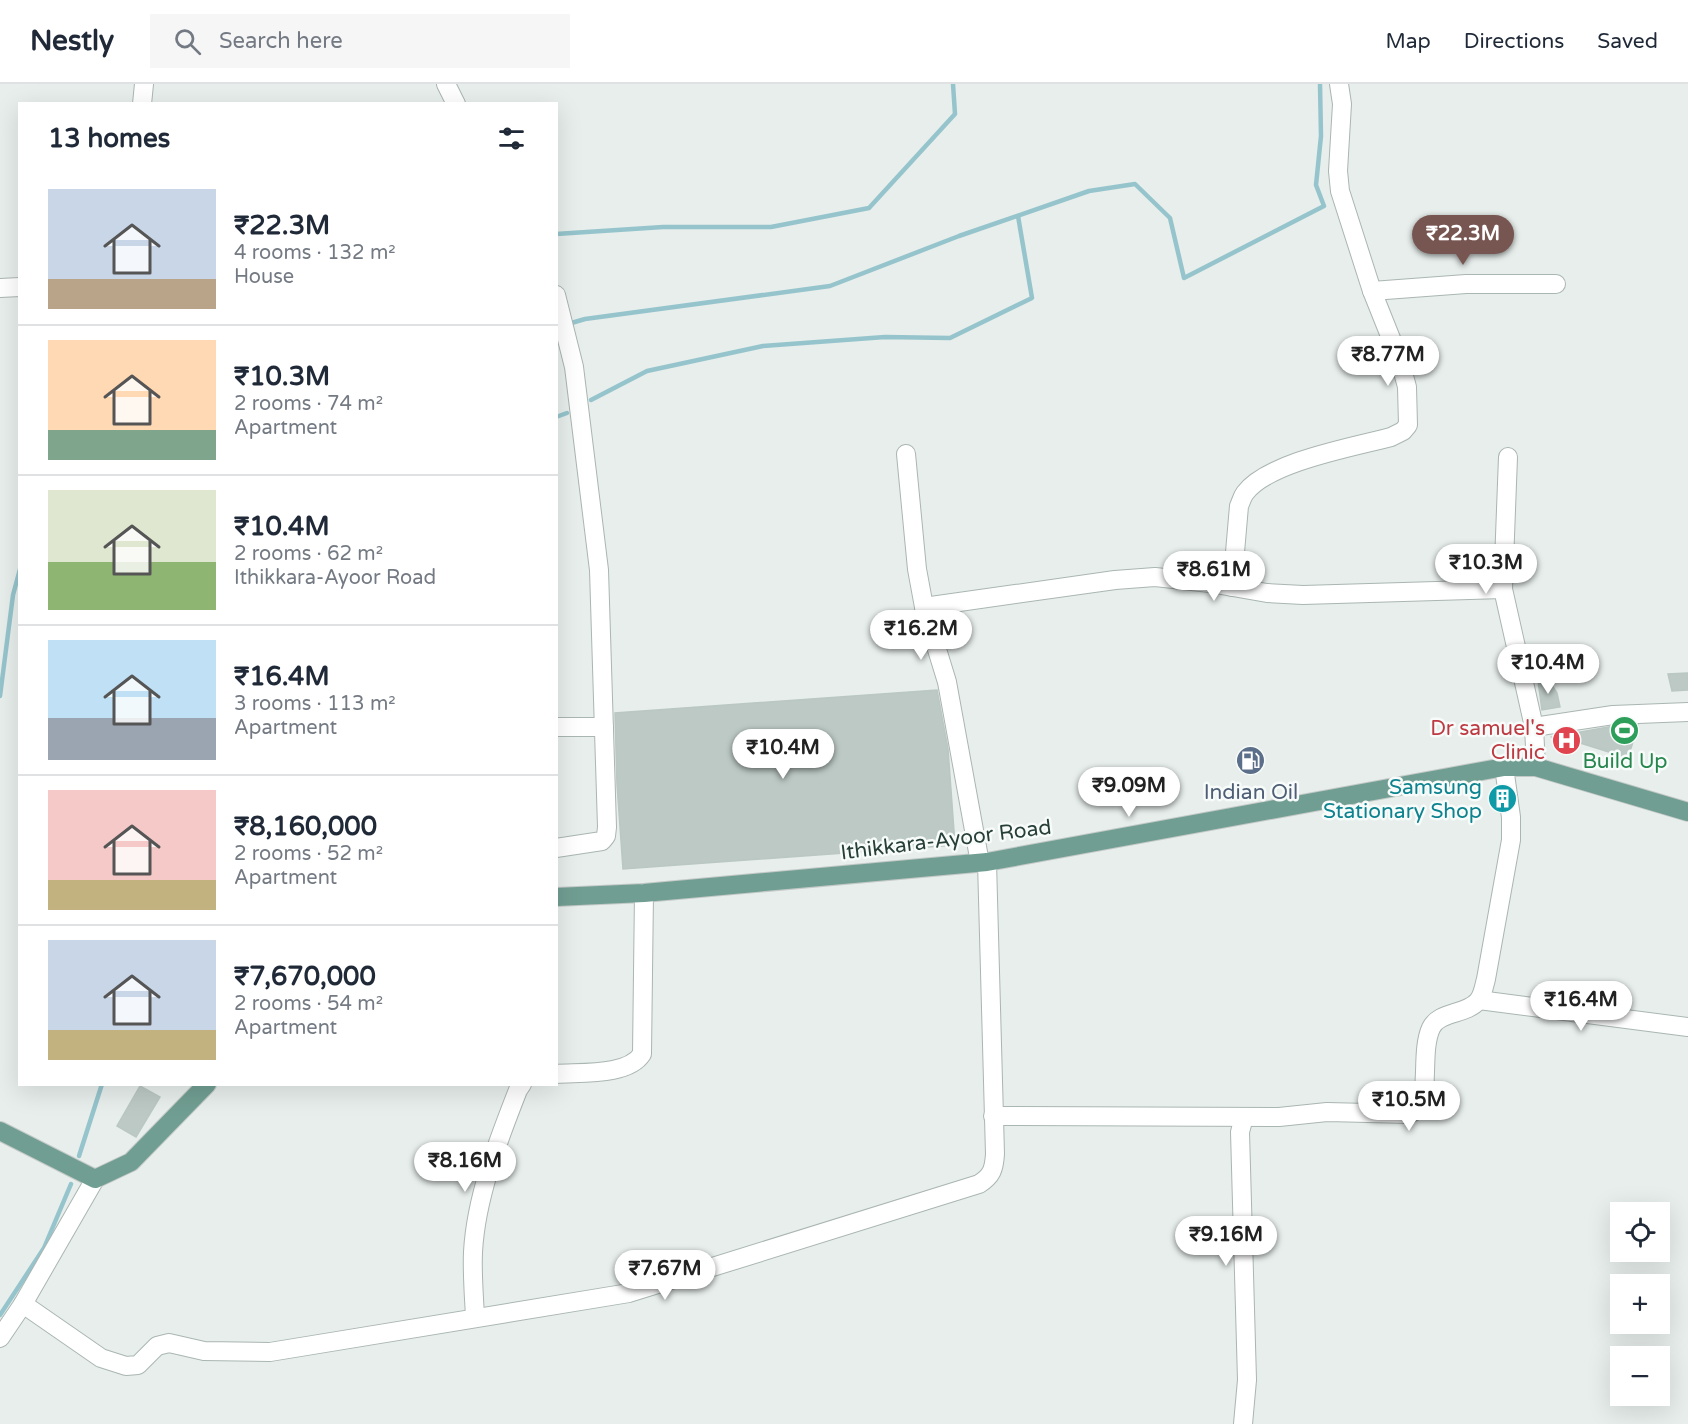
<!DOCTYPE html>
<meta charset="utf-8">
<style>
:root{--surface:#fff;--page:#f6f6f7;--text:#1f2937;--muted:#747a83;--line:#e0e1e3;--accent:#775551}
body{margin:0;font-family:"Varela Round",sans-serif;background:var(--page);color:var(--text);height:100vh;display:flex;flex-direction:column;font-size:22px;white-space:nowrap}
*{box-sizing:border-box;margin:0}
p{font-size:20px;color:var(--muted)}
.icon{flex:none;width:33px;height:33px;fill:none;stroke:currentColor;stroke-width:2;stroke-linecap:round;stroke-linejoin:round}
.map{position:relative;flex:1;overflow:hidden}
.side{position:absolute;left:18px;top:18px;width:540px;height:984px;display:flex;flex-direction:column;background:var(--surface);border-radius:0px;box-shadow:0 6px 24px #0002}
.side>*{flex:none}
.buttons{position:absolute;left:1610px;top:1118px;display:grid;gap:12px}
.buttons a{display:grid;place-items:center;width:60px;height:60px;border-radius:0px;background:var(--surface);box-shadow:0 6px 24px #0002;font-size:30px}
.price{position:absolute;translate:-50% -51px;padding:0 14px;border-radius:21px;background:#fff;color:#222;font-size:20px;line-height:39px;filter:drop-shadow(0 2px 3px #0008)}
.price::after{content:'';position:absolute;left:50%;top:36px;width:18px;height:14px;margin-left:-9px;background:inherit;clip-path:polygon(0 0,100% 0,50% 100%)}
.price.active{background:var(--accent);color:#fff}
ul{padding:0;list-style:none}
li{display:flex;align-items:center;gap:18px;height:150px;padding:0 30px}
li+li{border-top:2px solid var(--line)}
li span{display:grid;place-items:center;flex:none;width:168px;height:120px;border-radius:0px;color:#555}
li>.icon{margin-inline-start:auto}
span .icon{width:72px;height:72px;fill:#fffc;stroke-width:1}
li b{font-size:26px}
h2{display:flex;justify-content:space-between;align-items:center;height:72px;padding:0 30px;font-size:26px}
header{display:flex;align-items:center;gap:36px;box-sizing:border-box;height:84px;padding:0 30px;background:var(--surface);border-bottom:2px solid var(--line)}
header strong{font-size:28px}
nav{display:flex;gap:33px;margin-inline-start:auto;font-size:21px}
.search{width:420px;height:54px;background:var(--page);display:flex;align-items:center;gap:15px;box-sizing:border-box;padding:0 21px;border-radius:0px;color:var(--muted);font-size:22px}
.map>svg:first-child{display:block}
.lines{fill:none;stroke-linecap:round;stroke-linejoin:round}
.stream{stroke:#96c4cc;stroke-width:4.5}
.building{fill:#bcc9c4;stroke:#bac7c2;stroke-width:1.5}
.minor-casing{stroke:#aab6b2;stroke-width:20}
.major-casing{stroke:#c3c9c7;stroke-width:20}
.minor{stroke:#fff;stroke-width:18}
.major{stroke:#719e92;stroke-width:18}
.labels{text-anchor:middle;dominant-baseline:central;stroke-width:5;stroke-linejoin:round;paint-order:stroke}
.health-label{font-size:21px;fill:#be3a42;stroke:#f7fbf9;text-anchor:end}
.leisure-label{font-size:21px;fill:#27864d;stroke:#f7fbf9}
.culture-label{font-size:21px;fill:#0d838f;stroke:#f7fbf9;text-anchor:end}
.service-label{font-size:21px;fill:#4e5e75;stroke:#f7fbf9}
.street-label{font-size:21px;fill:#273f38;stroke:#f7fbf9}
</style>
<header>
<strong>Nestly</strong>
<div class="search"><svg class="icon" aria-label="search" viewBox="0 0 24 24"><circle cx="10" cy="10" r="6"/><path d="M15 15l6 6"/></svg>Search here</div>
<nav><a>Map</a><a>Directions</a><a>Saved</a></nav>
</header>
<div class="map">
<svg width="1688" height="1340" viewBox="0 0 1688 1340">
<rect width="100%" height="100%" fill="#e7eeeb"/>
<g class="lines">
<g class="stream">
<path d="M556,150L663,143H771L869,124L955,30L953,0"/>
<path d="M568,240L585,235L830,202L959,152L1089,107L1135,100L1170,134L1184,194L1324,122L1316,101L1321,52L1320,0"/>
<path d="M591,316L647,287L763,262L885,253L950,254L1032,214L1018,132"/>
<path d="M556,333L567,329"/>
<path d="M0,612L13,511L20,485"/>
<path d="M79,1072L102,1000"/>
<path d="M0,1231L44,1164L71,1100"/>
</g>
</g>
<g class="building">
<path d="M1688,589V606L1672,607L1668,590Z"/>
<path d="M1548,595L1557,609L1560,623L1542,626L1538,597Z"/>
<path d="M937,606L948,665L955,761L623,785L617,700L615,629Z"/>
<path d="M1638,641L1628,674L1577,658L1561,666V658L1552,653L1614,642Z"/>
<path d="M140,1002L160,1013L136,1053L117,1042Z"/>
</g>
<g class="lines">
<defs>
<g id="minor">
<path d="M446,0L456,20"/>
<path d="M142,20L144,0"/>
<path d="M0,204L20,203"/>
<path d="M1372,207L1466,200H1556"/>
<path d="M556,211L574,283L599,486L607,743L606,752L602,757L556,764"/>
<path d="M906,370L917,485L924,523L947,598L980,779"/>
<path d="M1508,373L1503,505L1534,643"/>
<path d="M1232,503L1239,422C1241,418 1242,413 1245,409C1268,378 1353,363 1391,353L1403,347L1408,341L1407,303L1400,277L1372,207L1340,107L1338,87L1342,20L1339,0"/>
<path d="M924,523L1115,496L1155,493L1210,499L1267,509L1303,511L1503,505"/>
<path d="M556,643H604"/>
<path d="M1536,683L1534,643L1613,631L1688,628"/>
<path d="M1479,916L1688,943"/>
<path d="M556,990C581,988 628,992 642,970L644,809"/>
<path d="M993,1032L1279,1033L1327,1028L1409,1030C1413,1028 1418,1026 1420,1022C1429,1002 1421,966 1431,944C1439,927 1466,931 1478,917C1483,911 1484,902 1486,895L1511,756V733L1504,683"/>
<path d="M23,1220L101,1274L126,1282L138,1281L157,1262L169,1259L204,1267L270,1268L629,1209L979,1100C992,1092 994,1085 995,1070L987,778"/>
<path d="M475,1233C474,1212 472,1190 473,1168C476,1113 498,1057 518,1006L522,1000"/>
<path d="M0,1254L23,1220L95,1095"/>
<path d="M1243,1340L1247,1296L1240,1048L1244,1033"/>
</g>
<g id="major">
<path d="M556,813L644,809L987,778L1504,683H1536L1688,728"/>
<path d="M0,1047L95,1095L131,1078L207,1000"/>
</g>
</defs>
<use href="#minor" class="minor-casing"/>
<use href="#major" class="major-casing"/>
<use href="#minor" class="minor"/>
<use href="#major" class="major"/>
</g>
<defs>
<symbol id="stadium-disc" viewBox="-11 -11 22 22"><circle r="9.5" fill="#2e9e5b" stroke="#f7fbf9"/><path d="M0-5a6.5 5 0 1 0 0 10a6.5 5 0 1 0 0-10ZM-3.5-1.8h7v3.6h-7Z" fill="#fff"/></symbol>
<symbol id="hospital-disc" viewBox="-11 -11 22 22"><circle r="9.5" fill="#e0444e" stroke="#f7fbf9"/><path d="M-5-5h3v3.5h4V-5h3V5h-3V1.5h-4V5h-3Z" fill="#fff"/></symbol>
<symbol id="fuel-disc" viewBox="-11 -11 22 22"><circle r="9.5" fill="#5c6f8a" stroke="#f7fbf9"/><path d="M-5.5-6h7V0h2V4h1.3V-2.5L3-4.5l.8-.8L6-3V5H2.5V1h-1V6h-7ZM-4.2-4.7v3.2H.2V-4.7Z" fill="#fff"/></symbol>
<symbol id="building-disc" viewBox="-11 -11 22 22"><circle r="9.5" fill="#0f9aa8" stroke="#f7fbf9"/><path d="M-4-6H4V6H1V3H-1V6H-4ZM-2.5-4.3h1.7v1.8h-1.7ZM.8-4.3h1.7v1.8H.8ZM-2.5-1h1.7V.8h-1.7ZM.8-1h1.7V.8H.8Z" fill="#fff"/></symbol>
</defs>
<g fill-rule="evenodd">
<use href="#stadium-disc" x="1608" y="630" width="33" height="33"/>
<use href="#hospital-disc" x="1550" y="640" width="33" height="33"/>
<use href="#fuel-disc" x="1234" y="660" width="33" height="33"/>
<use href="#building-disc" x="1486" y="698" width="33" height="33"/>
</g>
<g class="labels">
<g class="health-label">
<text x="1545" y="644">Dr samuel's<tspan x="1545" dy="24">Clinic</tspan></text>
</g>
<g class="leisure-label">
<text x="1625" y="677">Build Up</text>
</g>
<g class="culture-label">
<text x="1482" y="703">Samsung<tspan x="1482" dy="24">Stationary Shop</tspan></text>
</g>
<g class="service-label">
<text x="1251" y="708">Indian Oil</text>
</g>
<g class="street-label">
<text transform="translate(946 756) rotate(-7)">Ithikkara-Ayoor Road</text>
</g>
</g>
</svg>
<div class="buttons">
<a><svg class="icon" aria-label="locate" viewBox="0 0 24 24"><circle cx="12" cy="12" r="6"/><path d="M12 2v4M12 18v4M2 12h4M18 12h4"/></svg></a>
<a>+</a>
<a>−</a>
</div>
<b class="price active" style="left:1463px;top:182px">₹22.3M</b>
<b class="price" style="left:1388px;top:303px">₹8.77M</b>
<b class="price" style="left:1486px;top:511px">₹10.3M</b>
<b class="price" style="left:1214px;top:518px">₹8.61M</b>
<b class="price" style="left:921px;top:577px">₹16.2M</b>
<b class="price" style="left:1548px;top:611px">₹10.4M</b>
<b class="price" style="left:783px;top:696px">₹10.4M</b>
<b class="price" style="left:1129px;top:734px">₹9.09M</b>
<b class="price" style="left:1581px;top:948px">₹16.4M</b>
<b class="price" style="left:1409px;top:1048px">₹10.5M</b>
<b class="price" style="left:465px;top:1109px">₹8.16M</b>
<b class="price" style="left:1226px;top:1183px">₹9.16M</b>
<b class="price" style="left:665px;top:1217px">₹7.67M</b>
<section class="side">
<h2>13 homes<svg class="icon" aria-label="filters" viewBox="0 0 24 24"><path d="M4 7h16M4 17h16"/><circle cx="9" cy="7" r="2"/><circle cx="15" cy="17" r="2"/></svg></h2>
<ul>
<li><span style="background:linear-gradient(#c9d6e8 75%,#b9a48a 0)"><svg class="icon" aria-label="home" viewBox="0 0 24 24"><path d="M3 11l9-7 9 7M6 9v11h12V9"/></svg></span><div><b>₹22.3M</b><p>4 rooms · 132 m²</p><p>House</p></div></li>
<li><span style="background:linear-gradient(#ffd9b3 75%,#7fa58c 0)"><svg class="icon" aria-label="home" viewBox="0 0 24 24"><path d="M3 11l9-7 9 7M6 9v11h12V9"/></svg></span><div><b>₹10.3M</b><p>2 rooms · 74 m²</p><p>Apartment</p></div></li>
<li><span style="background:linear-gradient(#dfe7d0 60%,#8fb573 0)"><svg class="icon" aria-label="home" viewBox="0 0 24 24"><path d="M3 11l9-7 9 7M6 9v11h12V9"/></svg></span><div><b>₹10.4M</b><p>2 rooms · 62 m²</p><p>Ithikkara-Ayoor Road</p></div></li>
<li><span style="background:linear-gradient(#bfe0f5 65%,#9aa5b1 0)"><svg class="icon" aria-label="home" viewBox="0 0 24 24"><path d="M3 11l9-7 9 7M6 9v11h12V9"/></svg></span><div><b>₹16.4M</b><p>3 rooms · 113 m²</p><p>Apartment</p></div></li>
<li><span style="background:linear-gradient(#f6c9c9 75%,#c2b280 0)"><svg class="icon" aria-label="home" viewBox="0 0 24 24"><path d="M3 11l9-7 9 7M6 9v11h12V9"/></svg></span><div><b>₹8,160,000</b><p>2 rooms · 52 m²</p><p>Apartment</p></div></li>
<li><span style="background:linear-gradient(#c9d6e8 75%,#c2b280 0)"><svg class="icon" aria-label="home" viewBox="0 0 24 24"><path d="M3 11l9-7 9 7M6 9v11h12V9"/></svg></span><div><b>₹7,670,000</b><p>2 rooms · 54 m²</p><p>Apartment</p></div></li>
</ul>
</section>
</div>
